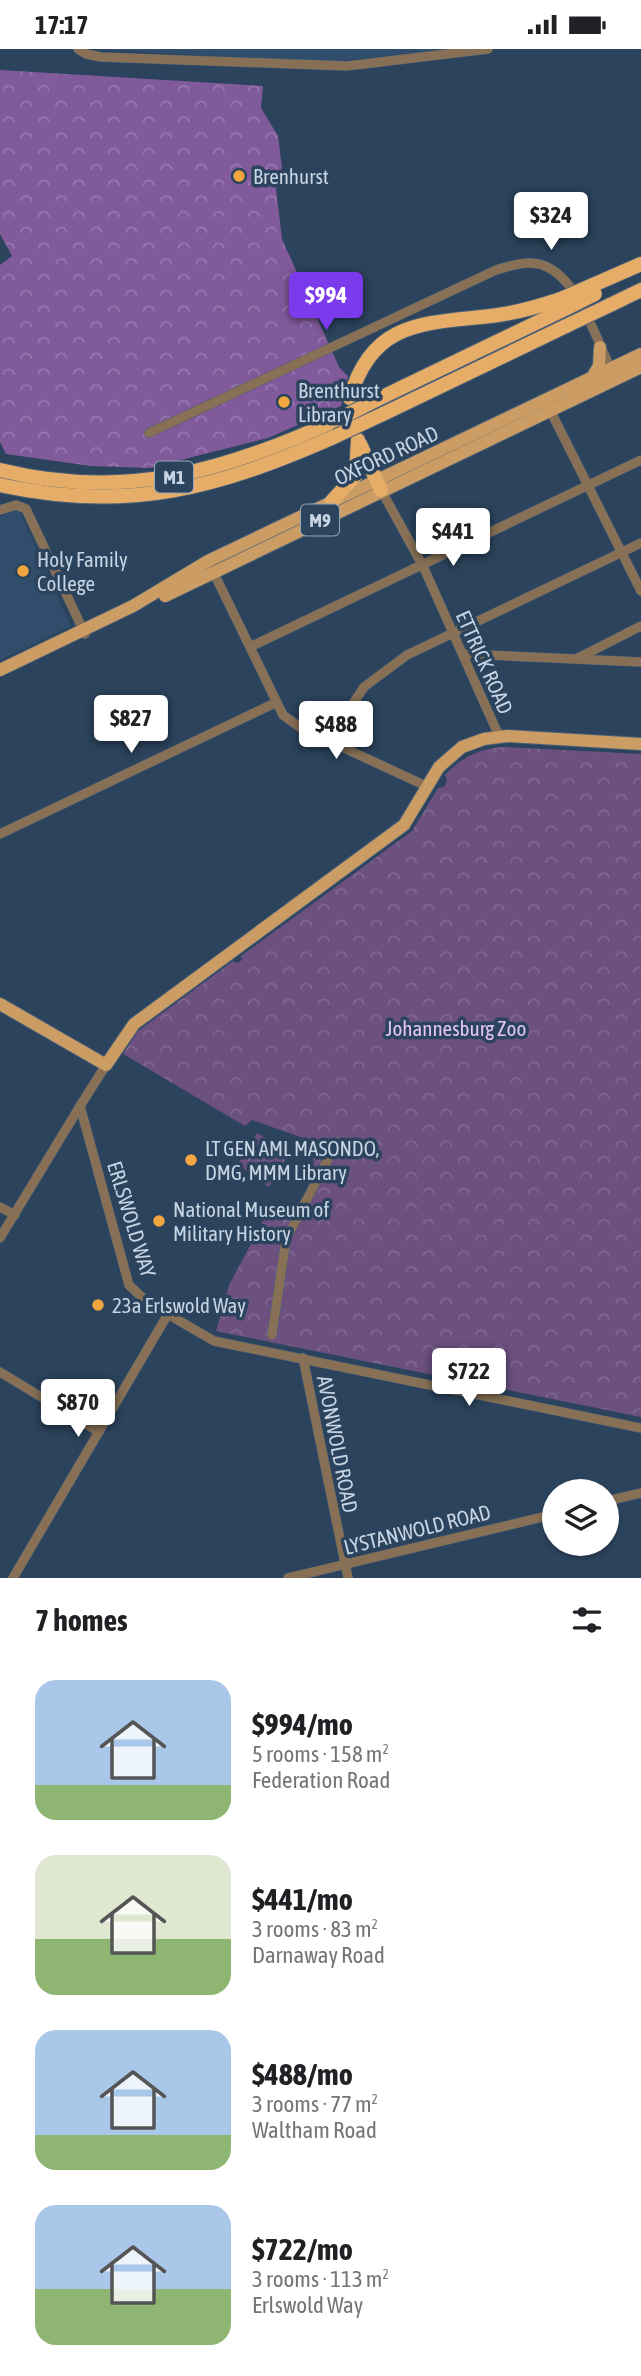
<!DOCTYPE html>
<meta charset="utf-8">
<style>
:root{--surface:#fff;--page:#f6f6f6;--text:#202124;--muted:#757577;--accent:#7c3aed}
body{margin:0;font-family:"Asap Condensed",sans-serif;background:var(--page);color:var(--text);height:100vh;display:flex;flex-direction:column;font-size:26px;white-space:nowrap}
*{box-sizing:border-box;margin:0}
p{font-size:23px;color:var(--muted)}
.icon{flex:none;width:38px;height:38px;fill:none;stroke:currentColor;stroke-width:2;stroke-linecap:round;stroke-linejoin:round}
.map{position:relative;height:1529px;overflow:hidden}
.details{display:flex;flex-direction:column;background:var(--surface);flex:1}
.details>*{flex:none}
.fabs{position:absolute;left:542px;top:1430px;display:grid;gap:14px}
.fabs a{display:grid;place-items:center;width:77px;height:77px;border-radius:50%;background:var(--surface);box-shadow:0 2px 5px #0004;font-size:35px}
.price{position:absolute;translate:-50% -60px;padding:0 16px;border-radius:7px;background:#fff;color:#222;font-size:23px;line-height:46px;filter:drop-shadow(0 2px 4px #0008)}
.price::after{content:'';position:absolute;left:50%;top:42px;width:21px;height:16px;margin-left:-10px;background:inherit;clip-path:polygon(0 0,100% 0,50% 100%)}
.price.current{background:var(--accent);color:#fff}
ul{padding:0;list-style:none}
li{display:flex;align-items:center;gap:21px;height:175px;padding:0 35px}
li span{display:grid;place-items:center;flex:none;width:196px;height:140px;border-radius:21px;color:#555}
li>.icon{margin-inline-start:auto}
span .icon{width:84px;height:84px;fill:#fffc;stroke-width:1}
li b{font-size:30px}
h2{display:flex;justify-content:space-between;align-items:center;height:84px;padding:0 35px;font-size:30px}
.status{display:flex;justify-content:space-between;align-items:center;height:49px;padding:0 35px;background:var(--surface);direction:ltr}
.status svg{height:19px;fill:currentColor}
.map>svg:first-child{display:block}
.built{fill:#304d6b}
.forest{fill:url(#forest-crowns)}
.park{fill:url(#park-crowns)}
.lines{fill:none;stroke-linecap:round;stroke-linejoin:round}
.minor-casing{stroke:#4a6077;stroke-width:10}
.major-casing{stroke:#4a6077;stroke-width:14}
.highway-casing{stroke:#4a6077;stroke-width:16}
.minor{stroke:#877055;stroke-width:9}
.major{stroke:#cb9c64;stroke-width:12}
.highway{stroke:#e6ad69;stroke-width:14}
.highway-bridge-casing{stroke:#4a6077;stroke-width:16;stroke-linecap:butt}
.highway-bridge{stroke:#e6ad69;stroke-width:14}
.poi-dot{fill:#f1a640;stroke:#2b435c;stroke-width:2.5}
.labels{text-anchor:middle;dominant-baseline:central;stroke-width:7;stroke-linejoin:round;paint-order:stroke}
.shield{fill:#2b435c;stroke:#98a8ba;stroke-width:2}
.shield-label{font-size:19px;font-weight:bold;fill:#c6d4e3}
.poi-label{font-size:21px;fill:#c6d4e3;stroke:#2b435c;text-anchor:start}
.street-label{font-size:21px;fill:#c6d4e3;stroke:#2b435c}
.park-label{font-size:21px;fill:#e2c2fa;stroke:#2b435c}
</style>
<div class="status"><b>17:17</b><svg viewBox="0 0 49 12"><path d="M0 12V9h3v3zM5 12V6h3v6zM10 12V3h3v9zM15 12V0h3v12zM26 1h20v11H26zM47 4h2v5h-2z"/></svg></div>
<div class="map">
<svg width="641" height="1529" viewBox="0 0 641 1529">
<defs>
<pattern id="forest-crowns" width="20" height="18" patternUnits="userSpaceOnUse" patternTransform="scale(1.75)"><rect width="20" height="18" fill="#815a9c"/><path d="M2 6a3 3 0 1 1 6 0M12 15a3 3 0 1 1 6 0" fill="none" stroke="#9778ae"/></pattern>
<pattern id="park-crowns" width="20" height="18" patternUnits="userSpaceOnUse" patternTransform="scale(1.75)"><rect width="20" height="18" fill="#6c5080"/><path d="M2 6a3 3 0 1 1 6 0M12 15a3 3 0 1 1 6 0" fill="none" stroke="#806892"/></pattern>
</defs>
<rect width="100%" height="100%" fill="#2b435c"/>
<g class="built">
<path d="M92,0H453L329,13Z"/>
<path d="M18,459L71,577L0,611V468Z"/>
</g>
<path class="forest" d="M0,21L263,37L261,59L278,87L282,119L276,140L282,190L339,318L348,327L341,357L268,389L149,419L91,417L6,405L0,393V216L12,207L0,185Z"/>
<g class="park">
<path d="M503,698L641,705V1368L216,1282L229,1236L272,1155L294,1158C316,1139 317,1117 309,1091L252,1071L245,1077L123,1005L138,982L233,912L237,914L242,911L241,907L412,782L438,739L444,738L447,731L445,726C462,708 478,700 503,698Z"/>
<path d="M257,1084L290,1103L269,1138L240,1117V1111Z"/>
</g>
<g class="lines">
<defs>
<g id="minor">
<path d="M78,0L86,5L101,8L347,17L488,0"/>
<path d="M549,359L641,542"/>
<path d="M149,384L496,221C506,218 518,214 529,214C575,213 594,288 612,322"/>
<path d="M381,441L423,517L499,687"/>
<path d="M0,461L16,456L26,460L85,585"/>
<path d="M208,512L283,666L301,679L426,737"/>
<path d="M250,598L641,411"/>
<path d="M463,605L641,613"/>
<path d="M578,609L641,577"/>
<path d="M328,693L364,638L407,606L641,494"/>
<path d="M0,785L275,654"/>
<path d="M106,1016L80,1057L129,1236L147,1253L214,1292L641,1379"/>
<path d="M0,1158L15,1166"/>
<path d="M0,1189L80,1057"/>
<path d="M272,1286L286,1190L337,1093"/>
<path d="M303,1309L348,1529"/>
<path d="M0,1323L99,1383"/>
<path d="M607,1452L641,1444"/>
<path d="M13,1529L168,1265"/>
<path d="M288,1529L555,1465"/>
</g>
<g id="major">
<path d="M594,325L599,317L600,298"/>
<path d="M165,547L641,318"/>
<path d="M0,621L133,557L208,512L641,305"/>
<path d="M0,955L106,1016L134,975L404,776L439,718L462,698L484,690L507,687L641,695"/>
</g>
<g id="highway">
<path d="M593,236L641,215"/>
<path d="M610,256L641,241"/>
<path d="M350,349C373,268 429,275 498,266C520,263 540,257 561,250"/>
<path d="M376,351L567,259"/>
<path d="M383,365L566,277"/>
<path d="M360,395L381,441"/>
<path d="M0,421C125,452 226,422 339,370"/>
<path d="M0,436C129,464 218,439 336,387"/>
<path d="M332,452L356,426L358,391"/>
</g>
</defs>
<use href="#minor" class="minor-casing"/>
<use href="#major" class="major-casing"/>
<use href="#highway" class="highway-casing"/>
<use href="#minor" class="minor"/>
<use href="#major" class="major"/>
<use href="#highway" class="highway"/>
<defs>
<g id="highway-bridge">
<path d="M561,250L593,236"/>
<path d="M567,259L595,245"/>
<path d="M566,277L610,256"/>
<path d="M339,370L376,351"/>
<path d="M336,387L383,365"/>
</g>
</defs>
<use href="#highway-bridge" class="highway-bridge-casing"/>
<use href="#highway-bridge" class="highway-bridge"/>
</g>
<g class="poi-dot">
<circle cx="239" cy="127" r="7"/>
<circle cx="284" cy="353" r="7"/>
<circle cx="23" cy="522" r="7"/>
<circle cx="191" cy="1111" r="7"/>
<circle cx="159" cy="1172" r="7"/>
<circle cx="98" cy="1256" r="7"/>
</g>
<g class="labels">
<g class="shield">
<rect x="155" y="412.5" width="38" height="31" rx="5"/>
<rect x="301" y="455.5" width="38" height="31" rx="5"/>
</g>
<g class="shield-label">
<text x="174" y="428">M1</text>
<text x="320" y="471">M9</text>
</g>
<g class="poi-label">
<text x="253" y="127">Brenhurst</text>
<text x="298" y="341">Brenthurst<tspan x="298" dy="24">Library</tspan></text>
<text x="37" y="510">Holy Family<tspan x="37" dy="24">College</tspan></text>
<text x="205" y="1099">LT GEN AML MASONDO,<tspan x="205" dy="24">DMG, MMM Library</tspan></text>
<text x="173" y="1160">National Museum of<tspan x="173" dy="24">Military History</tspan></text>
<text x="112" y="1256">23a Erlswold Way</text>
</g>
<g class="street-label">
<text transform="translate(386 406) rotate(-25)">OXFORD ROAD</text>
<text transform="translate(485 613) rotate(66)">ETTRICK ROAD</text>
<text transform="translate(132 1170) rotate(73)">ERLSWOLD WAY</text>
<text transform="translate(338 1395) rotate(79)">AVONWOLD ROAD</text>
<text transform="translate(417 1480) rotate(-14)">LYSTANWOLD ROAD</text>
</g>
<g class="park-label">
<text x="456" y="979">Johannesburg Zoo</text>
</g>
</g>
</svg>
<div class="fabs">
<a><svg class="icon" aria-label="layers" viewBox="0 0 24 24"><path d="M12 4l9 5-9 5-9-5zM3 14l9 5 9-5"/></svg></a>
</div>
<b class="price" style="left:551px;top:203px">$324</b>
<b class="price current" style="left:326px;top:283px">$994</b>
<b class="price" style="left:453px;top:519px">$441</b>
<b class="price" style="left:131px;top:706px">$827</b>
<b class="price" style="left:336px;top:712px">$488</b>
<b class="price" style="left:469px;top:1359px">$722</b>
<b class="price" style="left:78px;top:1390px">$870</b>
</div>
<section class="details">
<h2>7 homes<svg class="icon" aria-label="filters" viewBox="0 0 24 24"><path d="M4 7h16M4 17h16"/><circle cx="9" cy="7" r="2"/><circle cx="15" cy="17" r="2"/></svg></h2>
<ul>
<li><span style="background:linear-gradient(#a9c7e8 75%,#8fb573 0)"><svg class="icon" aria-label="home" viewBox="0 0 24 24"><path d="M3 11l9-7 9 7M6 9v11h12V9"/></svg></span><div><b>$994/mo</b><p>5 rooms · 158 m²</p><p>Federation Road</p></div></li>
<li><span style="background:linear-gradient(#dfe7d0 60%,#8fb573 0)"><svg class="icon" aria-label="home" viewBox="0 0 24 24"><path d="M3 11l9-7 9 7M6 9v11h12V9"/></svg></span><div><b>$441/mo</b><p>3 rooms · 83 m²</p><p>Darnaway Road</p></div></li>
<li><span style="background:linear-gradient(#a9c7e8 75%,#8fb573 0)"><svg class="icon" aria-label="home" viewBox="0 0 24 24"><path d="M3 11l9-7 9 7M6 9v11h12V9"/></svg></span><div><b>$488/mo</b><p>3 rooms · 77 m²</p><p>Waltham Road</p></div></li>
<li><span style="background:linear-gradient(#a9c7e8 60%,#8fb573 0)"><svg class="icon" aria-label="home" viewBox="0 0 24 24"><path d="M3 11l9-7 9 7M6 9v11h12V9"/></svg></span><div><b>$722/mo</b><p>3 rooms · 113 m²</p><p>Erlswold Way</p></div></li>
</ul>
</section>
